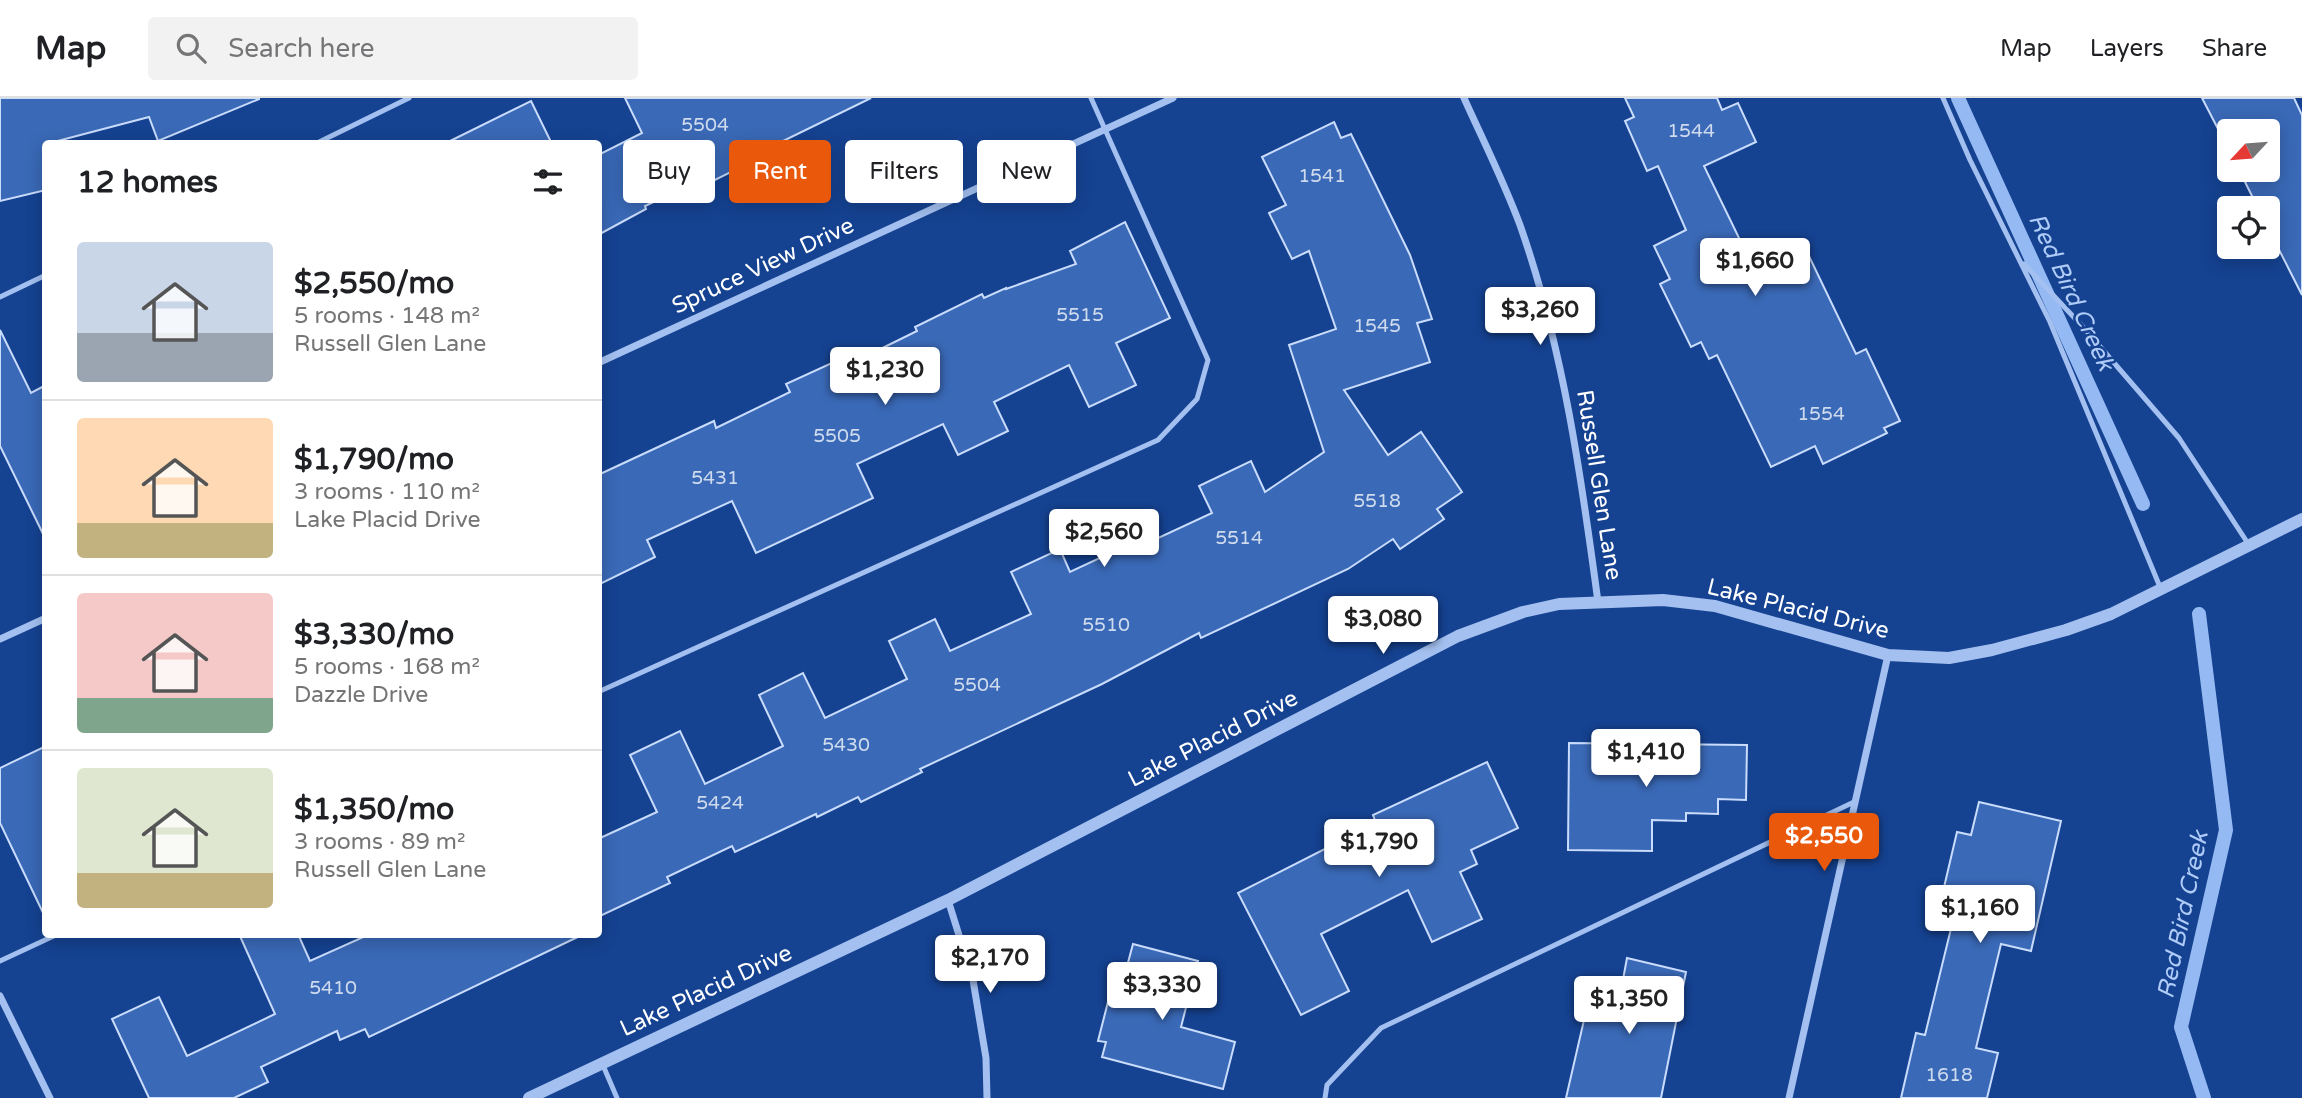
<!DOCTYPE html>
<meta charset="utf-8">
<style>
:root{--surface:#fff;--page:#f2f2f2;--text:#202124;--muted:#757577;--line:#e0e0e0;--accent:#ea580c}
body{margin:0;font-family:"Varela Round",sans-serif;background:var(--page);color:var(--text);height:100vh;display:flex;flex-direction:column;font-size:26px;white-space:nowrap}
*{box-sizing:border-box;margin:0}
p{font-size:23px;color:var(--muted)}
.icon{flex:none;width:38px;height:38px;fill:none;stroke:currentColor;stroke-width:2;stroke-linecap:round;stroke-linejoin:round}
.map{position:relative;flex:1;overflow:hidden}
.details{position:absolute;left:42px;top:42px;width:560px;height:798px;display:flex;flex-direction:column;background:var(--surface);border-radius:7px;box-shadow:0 4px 18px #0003}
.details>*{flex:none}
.guide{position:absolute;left:623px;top:42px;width:665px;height:63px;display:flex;gap:14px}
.needle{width:46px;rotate:244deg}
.tools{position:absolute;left:2217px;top:21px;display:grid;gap:14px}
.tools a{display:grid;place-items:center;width:63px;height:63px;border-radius:7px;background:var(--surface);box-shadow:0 4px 18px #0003;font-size:35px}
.price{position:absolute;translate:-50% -60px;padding:0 16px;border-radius:7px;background:#fff;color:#222;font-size:23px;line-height:46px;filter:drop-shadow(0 2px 4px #0008)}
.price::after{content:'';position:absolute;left:50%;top:42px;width:21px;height:16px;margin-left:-10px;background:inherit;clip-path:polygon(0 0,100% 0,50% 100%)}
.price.current{background:var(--accent);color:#fff}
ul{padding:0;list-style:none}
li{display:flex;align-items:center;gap:21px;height:175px;padding:0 35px}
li+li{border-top:2px solid var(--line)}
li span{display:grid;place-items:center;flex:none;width:196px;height:140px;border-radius:7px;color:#555}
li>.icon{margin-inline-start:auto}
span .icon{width:84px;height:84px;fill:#fffc;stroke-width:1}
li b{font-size:30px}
h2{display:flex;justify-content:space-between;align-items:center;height:84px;padding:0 35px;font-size:30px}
.pill{padding:0 24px;border-radius:7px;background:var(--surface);box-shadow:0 4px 18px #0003;font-size:24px;line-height:63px}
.pill.current{background:var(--accent);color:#fff}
header{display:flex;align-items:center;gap:42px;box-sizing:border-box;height:98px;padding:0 35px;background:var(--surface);border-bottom:2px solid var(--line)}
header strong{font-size:33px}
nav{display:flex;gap:38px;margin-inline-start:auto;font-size:24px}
.search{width:490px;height:63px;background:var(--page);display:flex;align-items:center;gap:18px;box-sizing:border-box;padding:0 24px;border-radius:7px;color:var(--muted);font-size:26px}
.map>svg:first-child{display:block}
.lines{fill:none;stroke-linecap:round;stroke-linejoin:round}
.stream{stroke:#95baf3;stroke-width:14}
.building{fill:#3a69b7;stroke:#c9dcfc;stroke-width:2}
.service{stroke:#a3c0f0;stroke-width:5}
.minor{stroke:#a3c0f0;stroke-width:7}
.tertiary{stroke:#a3c0f0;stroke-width:12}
.labels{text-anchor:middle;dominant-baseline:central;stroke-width:5;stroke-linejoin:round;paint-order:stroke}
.number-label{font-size:19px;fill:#cedaed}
.street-label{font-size:23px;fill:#fff;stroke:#154291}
.water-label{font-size:24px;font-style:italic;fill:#afcbf7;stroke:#154291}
</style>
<header>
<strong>Map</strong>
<div class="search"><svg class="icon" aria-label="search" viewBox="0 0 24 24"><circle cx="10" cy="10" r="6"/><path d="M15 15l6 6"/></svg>Search here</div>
<nav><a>Map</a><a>Layers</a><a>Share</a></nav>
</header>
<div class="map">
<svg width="2302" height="1000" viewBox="0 0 2302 1000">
<rect width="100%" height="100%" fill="#154291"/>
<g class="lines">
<g class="stream">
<path d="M1958,0L2143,406"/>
<path d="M2199,516L2226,732L2181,929L2204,1000"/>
</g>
</g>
<g class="building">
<path d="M0,0H259V1L158,43L149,19L46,46V92L0,103Z"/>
<path d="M625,0H871L781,44L783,48L711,84L708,78L645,108L646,111L598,137V57L642,35Z"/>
<path d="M1625,0H1717L1722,12L1738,5L1756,44L1704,68L1758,179L1808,156L1856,256L1866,251L1900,323L1884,330L1887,335L1823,366L1815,348L1771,369L1717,257L1709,261L1701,244L1691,249L1660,186L1670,181L1654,148L1686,132L1658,68L1647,73L1625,23L1634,19Z"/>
<path d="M2202,0H2294L2302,17V197L2268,130V110H2258L2239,72H2268V33H2230V54Z"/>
<path d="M531,3L552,46H444Z"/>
<path d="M1334,24L1341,40L1351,36L1410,157L1432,221L1417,225L1430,264L1344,292L1388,357L1421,334L1462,394L1437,411L1444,421L1400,451L1393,441L1348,471L1201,540L1199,535L1102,586L920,671L922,674L861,704L858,699L817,719L816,716L735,754L732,748L667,779L670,785L598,819V741L657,714L630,657L680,633L705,686L783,648L759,597L803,575L825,620L907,581L889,543L935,521L950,553L1031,516L1011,474L1060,451L1070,474L1136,443L1139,449L1212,415L1199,388L1251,363L1265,394L1324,354L1289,247L1336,231L1309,153L1292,161L1269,115L1286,107L1262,59Z"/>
<path d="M1125,124L1170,220L1116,245L1136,287L1089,309L1069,267L994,304L1008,333L958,357L943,326L857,366L873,400L756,455L732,403L647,442L655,459L598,487V377L714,323L716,330L790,294L786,286L847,258L850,266L917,233L915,229L982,196L984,200L1006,190V191L1076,166L1070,153Z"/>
<path d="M0,232L31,295L46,287V442L0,348Z"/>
<path d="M1569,645L1747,647L1746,702L1718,701V716L1686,715V723L1652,722V753L1568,752Z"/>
<path d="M46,648V821L0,725V670Z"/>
<path d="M1487,664L1518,730L1471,752L1477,766L1460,774L1482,821L1432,844L1408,792L1321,836L1349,893L1301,917L1238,795L1376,725L1373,717Z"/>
<path d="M1979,704L2061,723L2031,853L2001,846L1976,950L1998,955L1987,1000H1901L1916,935L1925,937L1957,806L1941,802L1957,734L1971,737Z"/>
<path d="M239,836H298L310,863L370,836H584L369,939L365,931L340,942L337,933L261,969L268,984L234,1000H149L112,921L159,899L187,958L275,916Z"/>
<path d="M1133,846L1198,863L1181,929L1235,944L1223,991L1102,959L1106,944L1098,943L1110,896L1119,898Z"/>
<path d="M1627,860L1686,874L1661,1000H1566L1590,896L1619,903Z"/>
</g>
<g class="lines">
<g class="service">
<path d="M1943,0L1970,62L2050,224L2160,489"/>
<path d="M315,46L409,0"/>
<path d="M2024,166L2083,229L2179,340L2249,447"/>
<path d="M0,199L46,177"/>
<path d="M598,594L1158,342L1197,301L1208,262L1091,0"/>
<path d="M0,863L58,836"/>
<path d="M602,965L617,1000"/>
<path d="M1325,1000L1327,987L1381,930L1854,704"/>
</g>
<g class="minor">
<path d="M1464,0C1483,42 1504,84 1520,127C1563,249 1581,377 1598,504"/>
<path d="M598,265L1173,0"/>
<path d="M0,541L46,520"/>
<path d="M948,802L973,882L986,960L987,1000"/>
<path d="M0,898L50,1000"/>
<path d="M1789,1000L1888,557"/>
</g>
<path class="tertiary" d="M529,1000L948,802L1458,538L1523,514L1559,506L1663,502L1715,508L1888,557L1949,560L1992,552L2066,532L2111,516L2302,421"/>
</g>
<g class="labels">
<g class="number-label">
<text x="705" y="27">5504</text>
<text x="1691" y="33">1544</text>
<text x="1322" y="78">1541</text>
<text x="1080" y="217">5515</text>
<text x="1377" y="228">1545</text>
<text x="1821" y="316">1554</text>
<text x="837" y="338">5505</text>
<text x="715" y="380">5431</text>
<text x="1377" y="403">5518</text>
<text x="1239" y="440">5514</text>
<text x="1106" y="527">5510</text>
<text x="977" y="587">5504</text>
<text x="846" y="647">5430</text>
<text x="720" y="705">5424</text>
<text x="333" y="890">5410</text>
<text x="1949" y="977">1618</text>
</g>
<g class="street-label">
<text transform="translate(763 168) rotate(-25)">Spruce View Drive</text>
<text transform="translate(1599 387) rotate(81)">Russell Glen Lane</text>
<text transform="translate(1798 511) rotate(14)">Lake Placid Drive</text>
<text transform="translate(1213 641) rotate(-27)">Lake Placid Drive</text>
<text transform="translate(706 893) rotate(-25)">Lake Placid Drive</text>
</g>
<g class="water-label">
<text transform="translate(2071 194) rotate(65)">Red Bird Creek</text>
<text transform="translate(2183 817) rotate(-78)">Red Bird Creek</text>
</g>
</g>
</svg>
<div class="tools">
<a><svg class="needle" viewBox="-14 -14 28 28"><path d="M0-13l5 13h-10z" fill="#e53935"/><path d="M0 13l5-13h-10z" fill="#757577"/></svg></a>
<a><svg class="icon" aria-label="locate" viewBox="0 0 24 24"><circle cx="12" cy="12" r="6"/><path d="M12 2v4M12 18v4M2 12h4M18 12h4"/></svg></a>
</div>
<b class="price" style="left:1755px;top:200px">$1,660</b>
<b class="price" style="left:1540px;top:249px">$3,260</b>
<b class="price" style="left:885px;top:309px">$1,230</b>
<b class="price" style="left:1104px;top:471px">$2,560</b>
<b class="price" style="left:1383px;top:558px">$3,080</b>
<b class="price" style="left:1646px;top:691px">$1,410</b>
<b class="price current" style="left:1824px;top:775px">$2,550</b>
<b class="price" style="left:1379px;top:781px">$1,790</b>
<b class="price" style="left:1980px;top:847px">$1,160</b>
<b class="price" style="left:990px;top:897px">$2,170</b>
<b class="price" style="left:1162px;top:924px">$3,330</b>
<b class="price" style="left:1629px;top:938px">$1,350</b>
<div class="guide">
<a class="pill">Buy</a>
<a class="pill current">Rent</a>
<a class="pill">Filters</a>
<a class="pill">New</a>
</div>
<section class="details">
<h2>12 homes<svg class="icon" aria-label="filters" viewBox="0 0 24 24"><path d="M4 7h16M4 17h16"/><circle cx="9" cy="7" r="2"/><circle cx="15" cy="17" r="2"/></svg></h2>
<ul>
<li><span style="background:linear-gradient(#c9d6e8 65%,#9aa5b1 0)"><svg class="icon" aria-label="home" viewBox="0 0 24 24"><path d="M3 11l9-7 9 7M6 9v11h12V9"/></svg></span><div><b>$2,550/mo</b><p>5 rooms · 148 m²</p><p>Russell Glen Lane</p></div></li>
<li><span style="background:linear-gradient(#ffd9b3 75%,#c2b280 0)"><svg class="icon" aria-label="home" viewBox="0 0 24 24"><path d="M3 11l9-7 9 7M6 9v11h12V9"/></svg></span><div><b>$1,790/mo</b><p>3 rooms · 110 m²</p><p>Lake Placid Drive</p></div></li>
<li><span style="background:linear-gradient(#f6c9c9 75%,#7fa58c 0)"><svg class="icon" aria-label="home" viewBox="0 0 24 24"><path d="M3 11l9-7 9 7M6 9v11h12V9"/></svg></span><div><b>$3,330/mo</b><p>5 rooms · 168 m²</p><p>Dazzle Drive</p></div></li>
<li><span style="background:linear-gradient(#dfe7d0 75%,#c2b280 0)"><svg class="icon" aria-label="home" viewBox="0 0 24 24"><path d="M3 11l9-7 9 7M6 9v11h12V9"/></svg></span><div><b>$1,350/mo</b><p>3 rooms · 89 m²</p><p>Russell Glen Lane</p></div></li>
</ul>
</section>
</div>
